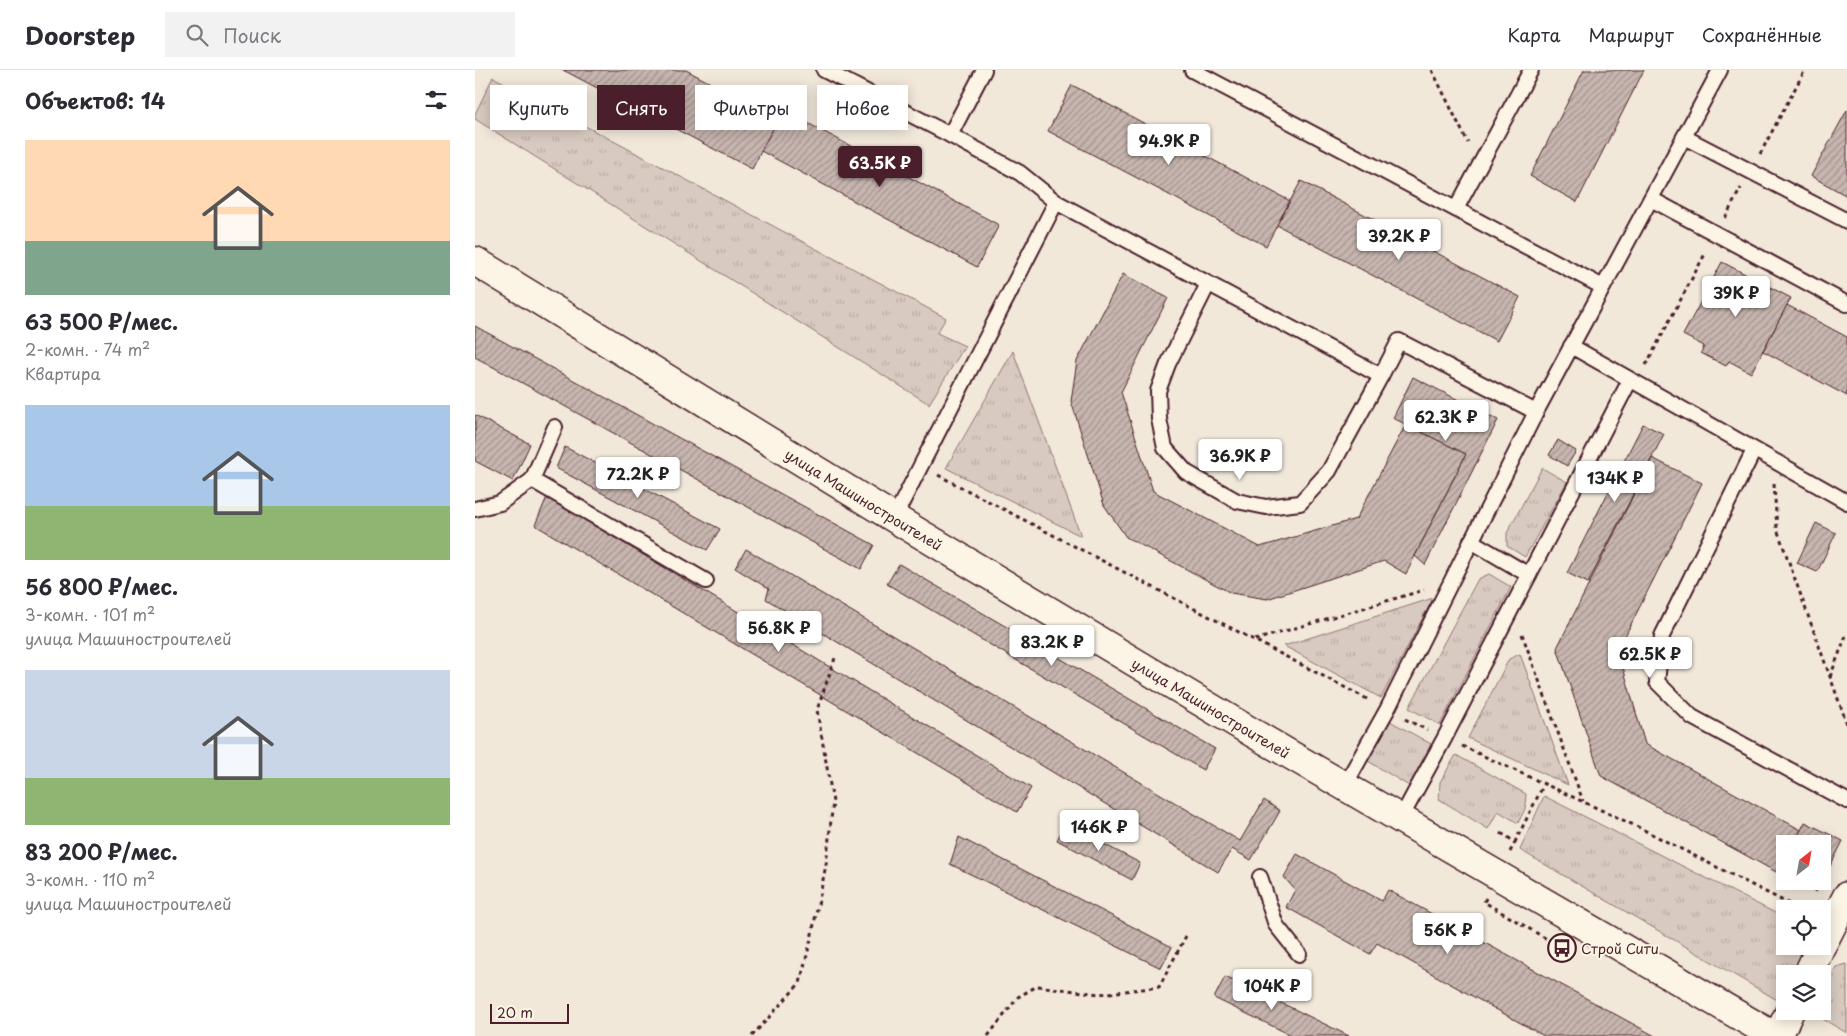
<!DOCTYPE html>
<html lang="ru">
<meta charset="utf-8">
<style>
:root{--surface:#fff;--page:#f2f2f3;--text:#2b2b33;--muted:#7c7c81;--line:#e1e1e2;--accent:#4a1f2b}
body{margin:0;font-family:"Playpen Sans",sans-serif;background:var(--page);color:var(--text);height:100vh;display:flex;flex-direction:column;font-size:19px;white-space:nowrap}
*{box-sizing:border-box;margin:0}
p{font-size:16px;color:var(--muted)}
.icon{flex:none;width:28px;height:28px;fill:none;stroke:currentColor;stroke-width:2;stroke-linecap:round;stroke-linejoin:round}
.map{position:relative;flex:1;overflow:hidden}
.panel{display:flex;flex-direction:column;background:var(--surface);width:475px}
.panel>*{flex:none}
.hud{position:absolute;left:15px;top:15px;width:475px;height:45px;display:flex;gap:10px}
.needle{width:32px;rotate:31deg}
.fabs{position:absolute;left:1301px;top:765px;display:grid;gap:10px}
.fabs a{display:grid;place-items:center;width:55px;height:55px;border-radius:0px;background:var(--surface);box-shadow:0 2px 12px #0003;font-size:25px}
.scale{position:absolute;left:15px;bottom:12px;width:79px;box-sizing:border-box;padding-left:5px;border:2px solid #4a1f2b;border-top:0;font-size:14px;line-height:18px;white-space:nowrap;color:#4a1f2b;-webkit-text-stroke:4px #fcf5e5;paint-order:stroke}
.price{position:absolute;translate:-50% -42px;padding:0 11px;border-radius:5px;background:#fff;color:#222;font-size:16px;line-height:32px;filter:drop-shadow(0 1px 2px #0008)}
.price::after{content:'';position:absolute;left:50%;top:30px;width:15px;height:11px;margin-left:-8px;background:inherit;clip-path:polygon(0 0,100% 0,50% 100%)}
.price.selected{background:var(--accent);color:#fff}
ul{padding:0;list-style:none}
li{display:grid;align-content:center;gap:10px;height:265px;padding:0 25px}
li span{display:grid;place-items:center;height:155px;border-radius:0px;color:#555}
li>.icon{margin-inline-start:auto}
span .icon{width:90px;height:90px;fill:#fffc;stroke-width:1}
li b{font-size:21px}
h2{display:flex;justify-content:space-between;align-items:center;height:60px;padding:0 25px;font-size:21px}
.pill{padding:0 18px;border-radius:0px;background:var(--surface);box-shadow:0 2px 12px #0003;font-size:18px;line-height:45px}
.pill.selected{background:var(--accent);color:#fff}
header{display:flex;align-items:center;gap:30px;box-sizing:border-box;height:70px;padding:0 25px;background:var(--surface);border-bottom:1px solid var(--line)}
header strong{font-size:24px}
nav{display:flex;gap:28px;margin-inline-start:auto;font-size:18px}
.search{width:350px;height:45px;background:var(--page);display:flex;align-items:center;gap:12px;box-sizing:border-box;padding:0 18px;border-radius:0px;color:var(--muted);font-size:19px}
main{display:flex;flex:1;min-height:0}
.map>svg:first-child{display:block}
.grass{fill:url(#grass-tufts);stroke:#917476}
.building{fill:url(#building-hatch);stroke:#4a1f2b}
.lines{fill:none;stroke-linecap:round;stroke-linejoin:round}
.lane-casing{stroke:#4a1f2b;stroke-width:18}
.street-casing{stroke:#4a1f2b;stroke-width:31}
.secondary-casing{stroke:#4a1f2b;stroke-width:31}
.path{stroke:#4a1f2b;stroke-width:3;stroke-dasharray:4 4;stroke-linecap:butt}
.lane{stroke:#fcf5e5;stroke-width:14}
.street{stroke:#fcf5e5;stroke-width:28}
.secondary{stroke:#fcf5e5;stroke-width:28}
.labels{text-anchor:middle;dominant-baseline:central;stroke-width:4;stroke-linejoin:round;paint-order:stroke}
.street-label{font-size:14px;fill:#4a1f2b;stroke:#fcf5e5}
.poi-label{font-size:14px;fill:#4a1f2b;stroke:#fcf5e5;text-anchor:start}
</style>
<header>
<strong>Doorstep</strong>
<div class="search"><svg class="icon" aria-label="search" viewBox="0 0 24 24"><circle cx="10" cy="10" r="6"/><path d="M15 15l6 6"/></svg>Поиск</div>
<nav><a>Карта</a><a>Маршрут</a><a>Сохранённые</a></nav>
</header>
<main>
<section class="panel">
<h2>Объектов: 14<svg class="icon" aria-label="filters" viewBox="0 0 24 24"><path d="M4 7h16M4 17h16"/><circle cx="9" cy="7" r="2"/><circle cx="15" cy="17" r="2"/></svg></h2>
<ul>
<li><span style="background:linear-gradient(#ffd9b3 65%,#7fa58c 0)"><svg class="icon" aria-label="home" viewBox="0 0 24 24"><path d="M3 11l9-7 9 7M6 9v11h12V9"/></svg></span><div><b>63 500 ₽/мес.</b><p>2-комн. · 74 m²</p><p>Квартира</p></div></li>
<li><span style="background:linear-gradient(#a9c7e8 65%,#8fb573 0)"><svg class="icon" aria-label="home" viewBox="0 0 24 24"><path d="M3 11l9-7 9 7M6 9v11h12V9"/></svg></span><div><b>56 800 ₽/мес.</b><p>3-комн. · 101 m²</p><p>улица Машиностроителей</p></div></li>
<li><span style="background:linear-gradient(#c9d6e8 70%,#8fb573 0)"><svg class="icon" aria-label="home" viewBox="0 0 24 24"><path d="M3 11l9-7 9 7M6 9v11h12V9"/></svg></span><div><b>83 200 ₽/мес.</b><p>3-комн. · 110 m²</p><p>улица Машиностроителей</p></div></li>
</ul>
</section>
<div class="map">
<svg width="1372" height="966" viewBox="0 0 1372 966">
<defs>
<pattern id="grass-tufts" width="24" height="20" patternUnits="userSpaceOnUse" patternTransform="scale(1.25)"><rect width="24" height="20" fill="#d8cac0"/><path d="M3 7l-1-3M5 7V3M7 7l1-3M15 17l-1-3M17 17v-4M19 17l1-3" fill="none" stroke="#bbada5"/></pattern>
<pattern id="building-hatch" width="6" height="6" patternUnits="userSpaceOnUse" patternTransform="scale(1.25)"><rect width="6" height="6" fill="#c7b6af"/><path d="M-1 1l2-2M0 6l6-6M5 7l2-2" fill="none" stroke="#a4938f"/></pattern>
</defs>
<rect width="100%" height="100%" fill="#f1e8da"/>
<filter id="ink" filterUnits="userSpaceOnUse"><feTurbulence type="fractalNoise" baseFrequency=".02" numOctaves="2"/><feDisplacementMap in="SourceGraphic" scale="10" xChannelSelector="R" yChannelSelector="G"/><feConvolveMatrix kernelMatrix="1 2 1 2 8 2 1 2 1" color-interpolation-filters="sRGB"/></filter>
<g filter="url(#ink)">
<g class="grass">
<path d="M18,7L471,248L462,263L490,276L454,334L0,49V44Z"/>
<path d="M538,281L606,466L471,398Z"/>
<path d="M1067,398L1092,412L1050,487L1032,476V463Z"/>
<path d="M1014,504L1036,517L965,655L934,638L1003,509Z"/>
<path d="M958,528L906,628L809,576Z"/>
<path d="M1045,584L1093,715L993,668L1034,589Z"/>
<path d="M915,651L956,674L934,716L893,691Z"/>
<path d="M981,685L1051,724L1050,739L1043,753L1023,741L1013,759L964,729L965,712Z"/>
<path d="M1069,726L1310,848V876H1335L1320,904H1310V921L1304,931L1045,780Z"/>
<path d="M1372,894V963L1339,944V941H1348V920L1361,897Z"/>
</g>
<g class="building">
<path d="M88,0H211L303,49L277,99Z"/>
<path d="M1109,0H1169L1102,132L1055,106Z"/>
<path d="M597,15L815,131L791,176L573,61Z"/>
<path d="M308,40L524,155L502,197L286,81Z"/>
<path d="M1372,40V126L1336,106Z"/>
<path d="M826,111L1045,227L1022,271L802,155Z"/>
<path d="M1247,192L1316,228L1276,303L1254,291L1251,296L1226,283L1229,276L1208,265Z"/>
<path d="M648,204L693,228L646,322L678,421L785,477L881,449L931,354L991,384L931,504L909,491L792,529L756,523L651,467L629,435L596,331L602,291Z"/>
<path d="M1312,235L1372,267V326L1288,281Z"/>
<path d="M0,256L399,475L386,499L0,287Z"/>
<path d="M938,307L1023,350L950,495L940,486L991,384L918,348Z"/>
<path d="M0,345L55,374L38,411L0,391Z"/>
<path d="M1168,354L1189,364L1113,513L1092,503Z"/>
<path d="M1083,370L1101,381L1092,396L1074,385Z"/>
<path d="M90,377L245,459L232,480L81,398Z"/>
<path d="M1177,388L1227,413L1143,580L1170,674L1326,760L1319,774H1310V790L1303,803L1126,706L1082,578Z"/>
<path d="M72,427L556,718L542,742L60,455Z"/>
<path d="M1341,453L1361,463L1342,502L1322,493Z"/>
<path d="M271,479L765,771L789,730L805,741L776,790L757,779L743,802L291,529L294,519L260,498Z"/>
<path d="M424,494L740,679L728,700L412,514Z"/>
<path d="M1330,752L1368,771L1348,810V774H1319Z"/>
<path d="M590,754L665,793L657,810L582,770Z"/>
<path d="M484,767L697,877L686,898L475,794Z"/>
<path d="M822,784L907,831L913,820L1180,966H1069L902,873L895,884L811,837L820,820L809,807Z"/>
<path d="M1310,790V806L1303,803Z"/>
<path d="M1320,811H1347L1341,822Z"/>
<path d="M750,907L819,939L874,966H818L739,928Z"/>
</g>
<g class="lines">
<defs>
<g id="lane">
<path d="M349,0L475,65"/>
<path d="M717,0L1128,217"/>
<path d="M1209,67L1372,151"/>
<path d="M1176,129L1372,234"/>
<path d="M581,132L906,306L924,271L1061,342"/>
<path d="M981,139L1056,0"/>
<path d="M733,214L693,294L683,321L684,349L690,378L711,402L762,431L791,437L825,433L854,401L906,306"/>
<path d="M1096,276L1372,432"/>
<path d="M1279,380L1187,566L1182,612L1217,647L1372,731"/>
<path d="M57,410L231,511"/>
<path d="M0,439L25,433L57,410L80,357"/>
<path d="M419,448L581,132L545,103L475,65L509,0"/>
<path d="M996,471L1054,505"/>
<path d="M870,715L912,640L1061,342L1245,0"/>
<path d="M926,748L969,669L1155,310"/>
<path d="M785,807L801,855L824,884"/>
</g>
<g id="street">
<path d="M1348,873L1372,826"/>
<path d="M1333,904L1346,876"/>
<path d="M1303,966L1315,941"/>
</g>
<g id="secondary">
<path id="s1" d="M0,191L419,448L778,663L1299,966"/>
</g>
</defs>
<use href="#lane" class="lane-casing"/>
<use href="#street" class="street-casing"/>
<use href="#secondary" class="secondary-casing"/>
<g class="path">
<path d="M957,0L993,73"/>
<path d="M1285,84L1330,0"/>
<path d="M1250,148L1266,118"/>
<path d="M1171,295L1231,182"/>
<path d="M463,405L894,630"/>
<path d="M1299,414L1302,459L1372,654"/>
<path d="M1047,564L1108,731"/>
<path d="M780,570L949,520"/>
<path d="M1355,607L1372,563"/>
<path d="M930,649L952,660"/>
<path d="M987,676L1163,757L1324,839"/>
<path d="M1026,763L1040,772L1069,714"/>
<path d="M1035,782L1040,772"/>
<path d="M1011,828L1009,832L1087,878"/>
<path d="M277,966L325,913L336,869L351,795L358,732L342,640L360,588"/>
<path d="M513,966L543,927L562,916L625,924L684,917L711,866"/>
</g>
<use href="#lane" class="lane"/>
<use href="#street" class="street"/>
<use href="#secondary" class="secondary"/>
</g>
</g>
<defs>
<symbol id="bus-ring" viewBox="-11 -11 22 22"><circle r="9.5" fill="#fcf5e5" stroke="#4a1f2b" stroke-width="1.5"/><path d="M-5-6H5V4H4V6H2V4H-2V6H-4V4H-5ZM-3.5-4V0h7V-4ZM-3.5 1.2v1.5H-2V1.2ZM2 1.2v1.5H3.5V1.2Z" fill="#4a1f2b"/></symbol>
</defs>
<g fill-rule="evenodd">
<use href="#bus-ring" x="1071" y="862" width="32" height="32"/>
</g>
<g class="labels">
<g class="street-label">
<text stroke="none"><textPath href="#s1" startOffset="456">улица Машиностроителей</textPath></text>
<text stroke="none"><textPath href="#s1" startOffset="861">улица Машиностроителей</textPath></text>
</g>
<g class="poi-label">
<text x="1106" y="878">Строй Сити</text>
</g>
</g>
</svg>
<div class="fabs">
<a><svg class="needle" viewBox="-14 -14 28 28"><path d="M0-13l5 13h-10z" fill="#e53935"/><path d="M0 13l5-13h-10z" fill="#7c7c81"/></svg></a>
<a><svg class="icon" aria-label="locate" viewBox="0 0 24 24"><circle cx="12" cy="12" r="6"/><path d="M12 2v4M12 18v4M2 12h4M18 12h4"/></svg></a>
<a><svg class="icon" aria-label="layers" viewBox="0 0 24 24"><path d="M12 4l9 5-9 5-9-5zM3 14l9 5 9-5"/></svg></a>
</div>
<div class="scale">20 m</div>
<b class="price" style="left:694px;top:96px">94.9K ₽</b>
<b class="price selected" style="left:405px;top:118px">63.5K ₽</b>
<b class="price" style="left:924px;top:191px">39.2K ₽</b>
<b class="price" style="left:1261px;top:248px">39K ₽</b>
<b class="price" style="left:971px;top:372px">62.3K ₽</b>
<b class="price" style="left:765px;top:411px">36.9K ₽</b>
<b class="price" style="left:163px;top:429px">72.2K ₽</b>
<b class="price" style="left:1140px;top:433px">134K ₽</b>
<b class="price" style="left:304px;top:583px">56.8K ₽</b>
<b class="price" style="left:577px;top:597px">83.2K ₽</b>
<b class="price" style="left:1175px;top:609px">62.5K ₽</b>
<b class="price" style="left:624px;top:782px">146K ₽</b>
<b class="price" style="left:973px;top:885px">56K ₽</b>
<b class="price" style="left:797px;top:941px">104K ₽</b>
<div class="hud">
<a class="pill">Купить</a>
<a class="pill selected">Снять</a>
<a class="pill">Фильтры</a>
<a class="pill">Новое</a>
</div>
</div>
</main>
